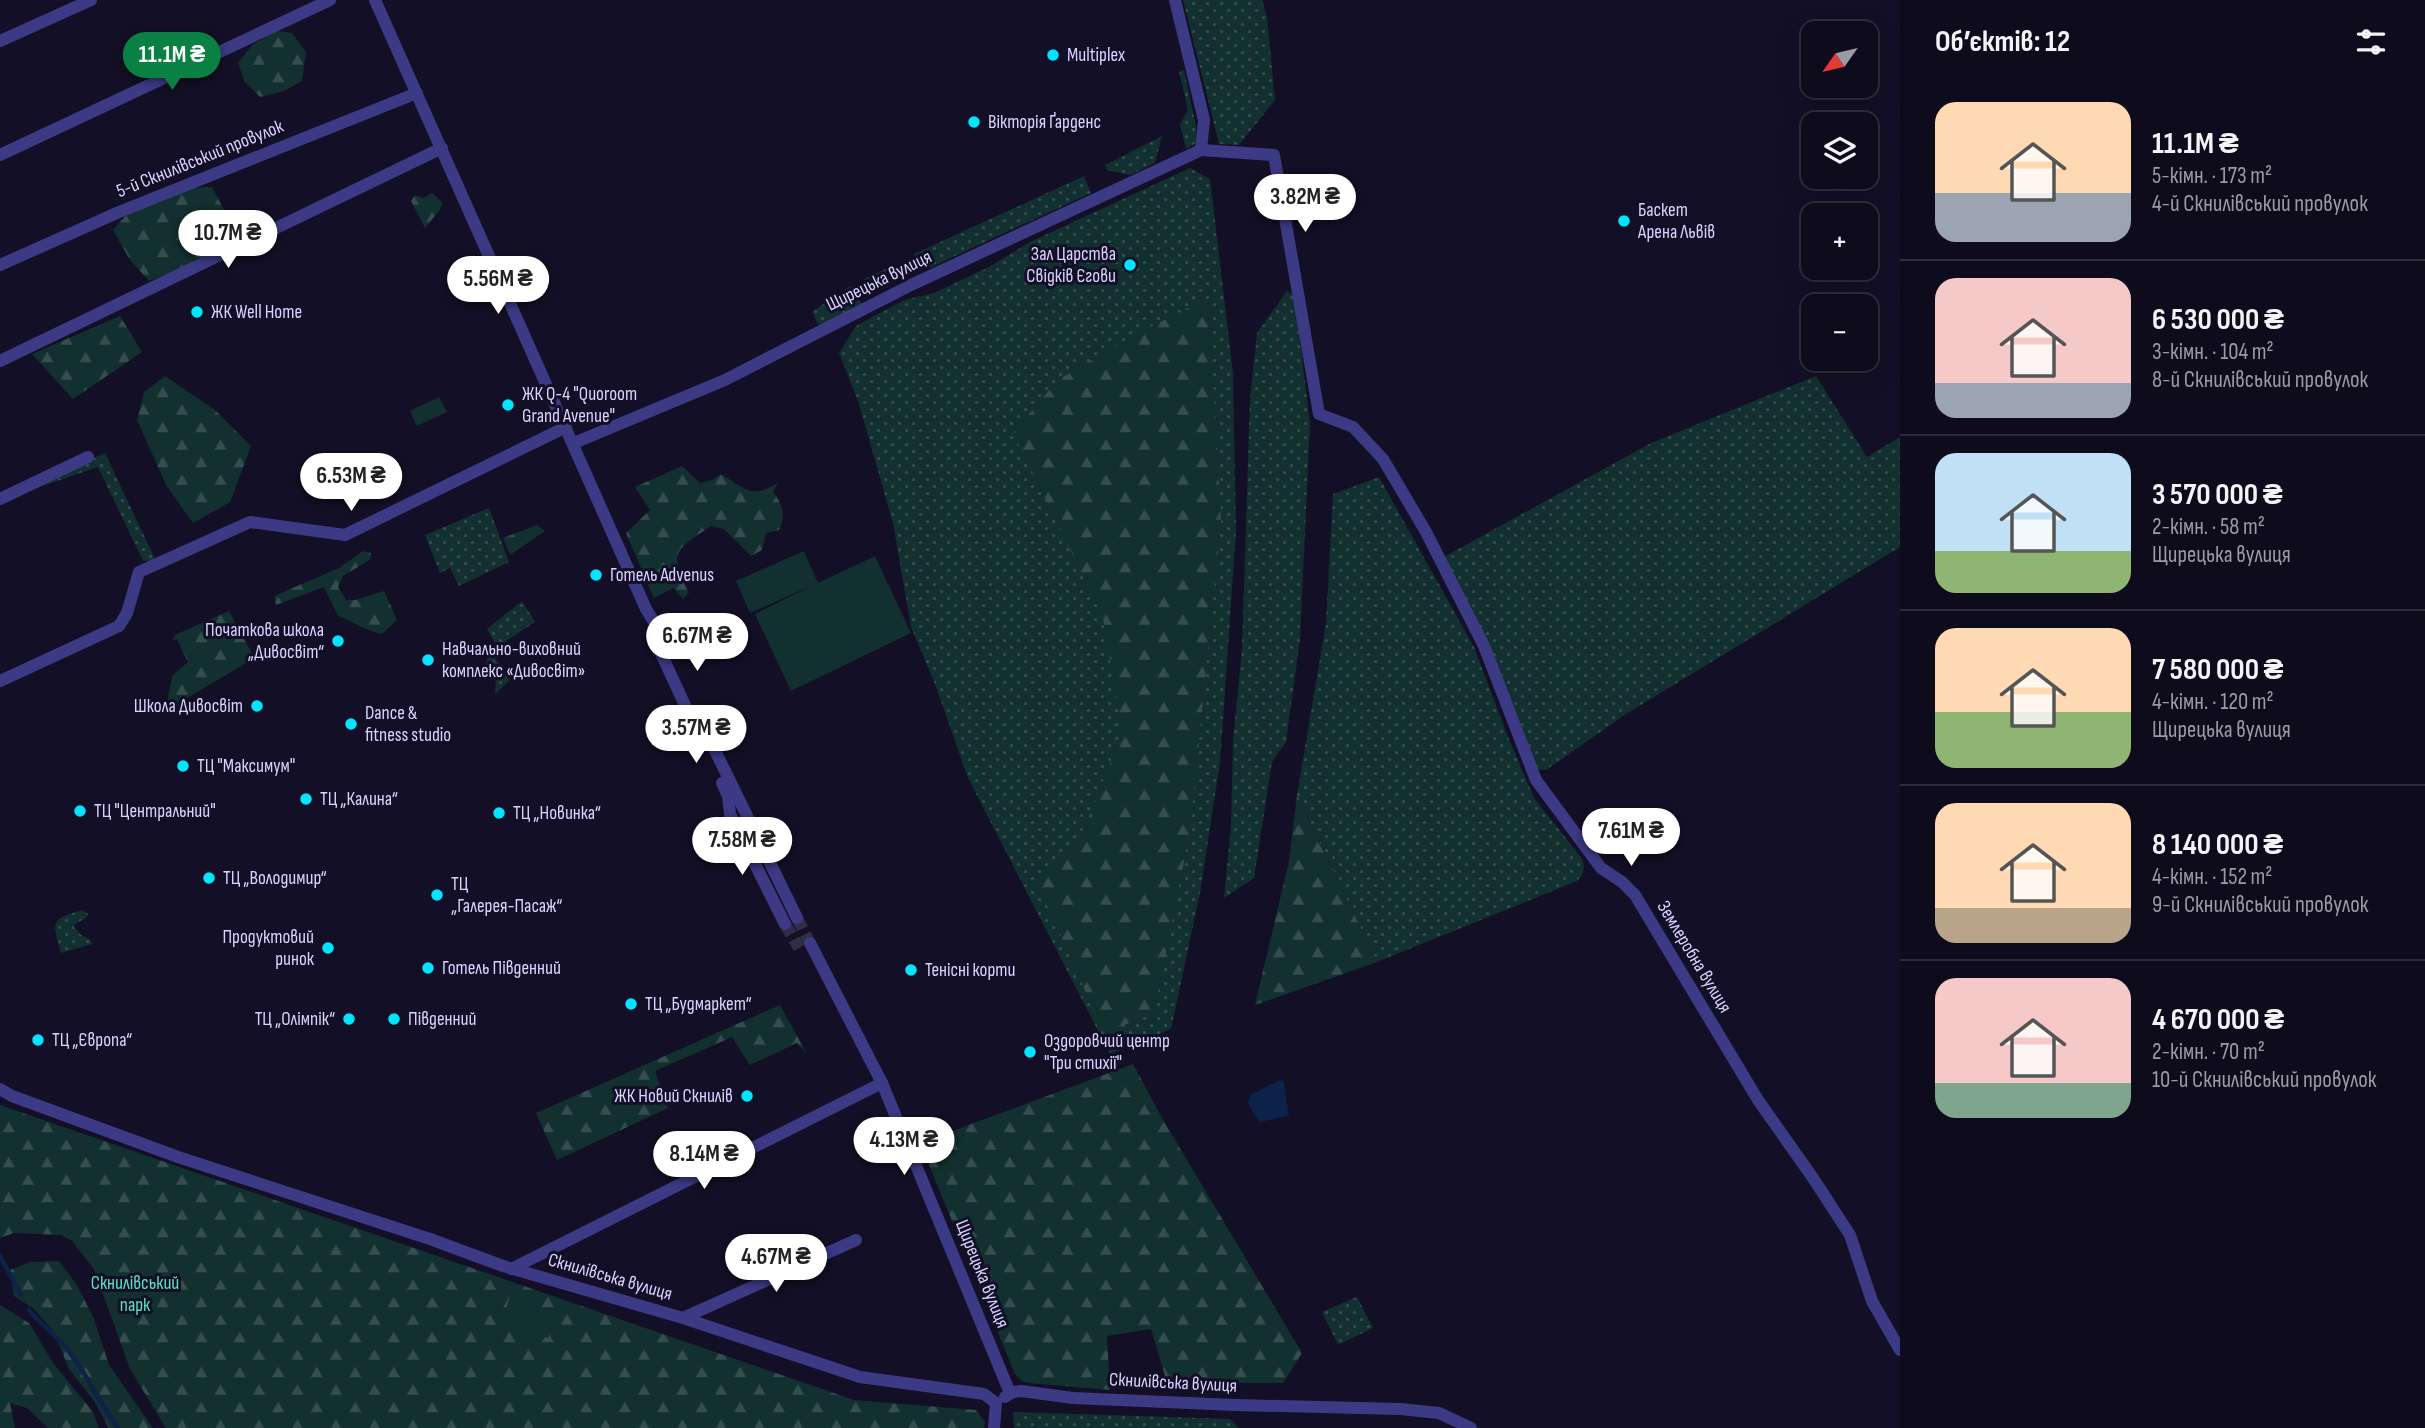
<!DOCTYPE html>
<html lang="uk">
<meta charset="utf-8">
<style>
:root{--surface:#0e0b1c;--page:#1c1929;--text:#f1f3f6;--muted:#9b9ba3;--line:#2e2b3b;--accent:#0b8043}
body{margin:0;font-family:"Sofia Sans Condensed",sans-serif;background:var(--page);color:var(--text);height:100vh;display:flex;flex-direction:column;font-size:26px;white-space:nowrap}
*{box-sizing:border-box;margin:0}
p{font-size:23px;color:var(--muted)}
.icon{flex:none;width:38px;height:38px;fill:none;stroke:currentColor;stroke-width:2;stroke-linecap:round;stroke-linejoin:round}
.map{position:relative;flex:1;overflow:hidden}
.sheet{display:flex;flex-direction:column;background:var(--surface);width:525px}
.sheet>*{flex:none}
.needle{width:46px;rotate:236deg}
.tools{position:absolute;left:1801px;top:21px;display:grid;gap:14px}
.tools a{display:grid;place-items:center;width:77px;height:77px;border-radius:14px;background:var(--surface);box-shadow:0 7px 28px #0002,0 0 0 2px var(--line);font-size:35px}
.price{position:absolute;translate:-50% -60px;padding:0 16px;border-radius:24px;background:#fff;color:#222;font-size:23px;line-height:46px;filter:drop-shadow(0 2px 4px #0008)}
.price::after{content:'';position:absolute;left:50%;top:42px;width:21px;height:16px;margin-left:-10px;background:inherit;clip-path:polygon(0 0,100% 0,50% 100%)}
.price.selected{background:var(--accent);color:#fff}
ul{padding:0;list-style:none}
li{display:flex;align-items:center;gap:21px;height:175px;padding:0 35px}
li+li{border-top:2px solid var(--line)}
li span{display:grid;place-items:center;flex:none;width:196px;height:140px;border-radius:21px;color:#555}
li>.icon{margin-inline-start:auto}
span .icon{width:84px;height:84px;fill:#fffc;stroke-width:1}
li b{font-size:30px}
h2{display:flex;justify-content:space-between;align-items:center;height:84px;padding:0 35px;font-size:30px}
main{display:flex;flex:1;min-height:0}
.map>svg:first-child{display:block}
.green{fill:url(#green-dots)}
.forest{fill:url(#forest-firs)}
.pitch{fill:#12302f}
.water{fill:#0c2248}
.lines{fill:none;stroke-linecap:round;stroke-linejoin:round}
.stream{stroke:#0c2248;stroke-width:4.5}
.minor-tunnel{stroke:#312d47;stroke-width:12;stroke-dasharray:12 6;stroke-linecap:butt}
.minor{stroke:#3d3a85;stroke-width:12}
.poi-dot{fill:#00e5ff;stroke:#130f26;stroke-width:2.5}
.labels{text-anchor:middle;dominant-baseline:central;stroke-width:6;stroke-linejoin:round;paint-order:stroke}
.poi-label{font-size:19px;fill:#d9d4ff;stroke:#130f26;text-anchor:start}
.street-label{font-size:19px;fill:#d9d4ff;stroke:#130f26}
.park-label{font-size:19px;fill:#5fe0c0;stroke:#130f26}
</style>
<main>
<div class="map">
<svg width="1900" height="1428" viewBox="0 0 1900 1428">
<defs>
<pattern id="green-dots" width="8" height="8" patternUnits="userSpaceOnUse" patternTransform="scale(1.75)"><rect width="8" height="8" fill="#12302f"/><path d="M2 2h.1M6 6h.1" fill="none" stroke="#344d4e" stroke-width="1.8" stroke-linecap="round"/></pattern>
<pattern id="forest-firs" width="22" height="20" patternUnits="userSpaceOnUse" patternTransform="scale(1.75)"><rect width="22" height="20" fill="#12302f"/><path d="M5 1l3.5 6h-7zM16 11l3.5 6h-7z" fill="#344d4e"/></pattern>
</defs>
<rect width="100%" height="100%" fill="#130f26"/>
<g class="green">
<path d="M1183,0H1262L1267,17L1275,100L1239,145L1219,144Z"/>
<path d="M1184,70L1196,126V143L1186,149L1180,124L1188,110L1179,71Z"/>
<path d="M1162,136L1155,163L1130,175L1107,170L1105,165Z"/>
<path d="M1190,168L1210,179L1233,373L1236,532L1220,762L1200,893L1171,1029L1110,1054L968,778L935,684L911,627L893,523L858,401L839,353L856,326L904,300L934,293L987,268L1032,241Z"/>
<path d="M1084,176L1091,193L927,269L921,266L914,254Z"/>
<path d="M892,266L895,273L888,287L879,290L869,288L864,279Z"/>
<path d="M850,286L862,304L823,327L818,324L812,312Z"/>
<path d="M1287,291L1295,296L1310,425L1300,639L1286,742L1272,762L1254,878L1224,898L1231,826L1233,741L1242,649L1250,399L1257,333Z"/>
<path d="M1816,376L1867,457L1900,437V547L1626,714L1546,770H1535L1442,558L1651,443Z"/>
<path d="M105,453L156,561H143L98,467L10,497Z"/>
<path d="M1379,477L1474,647L1506,732L1534,798L1580,856C1586,866 1585,873 1577,881L1377,962L1297,795L1326,623L1333,494Z"/>
<path d="M489,508L509,562L459,586L450,568L440,573L425,535Z"/>
<path d="M522,601L535,622L497,647L487,629Z"/>
<path d="M486,644L510,680L495,694L496,681L481,667L486,663L488,655L483,646Z"/>
<path d="M83,910L88,914L86,918L75,924L74,927L81,935L90,939L92,944L61,953C52,921 50,919 83,910Z"/>
<path d="M1357,1297L1373,1328L1338,1345L1322,1312Z"/>
<path d="M1013,1412L1230,1419L1239,1428H1014Z"/>
</g>
<g class="forest">
<path d="M277,31L292,33L306,52L302,81L284,91L260,97L245,82L238,63L253,44Z"/>
<path d="M212,187L238,236L198,262L149,281L130,260L113,230L129,212L191,188Z"/>
<path d="M432,193L443,203L439,211L425,228L411,201L415,195L423,198Z"/>
<path d="M1209,298L1221,520L1190,831L1154,1013L1104,1033L1036,881L1078,844L1122,733L1103,617L1013,433L1058,380L1140,332Z"/>
<path d="M120,316L142,352L73,399L32,354Z"/>
<path d="M165,376L215,410L251,446L230,502L193,523L166,485L137,420L144,392Z"/>
<path d="M682,466L700,483L712,480L721,474C745,489 751,499 778,483L773,492C783,504 786,516 779,530L766,533L762,550L751,556L724,529L711,526C675,551 668,550 689,593L683,599L673,588L654,598L626,533L650,510L635,487Z"/>
<path d="M537,525L545,531L510,555L503,538Z"/>
<path d="M363,551L371,553V559L343,576L338,587L346,600H355L384,591L397,620L382,634C366,631 354,622 338,616L324,587L276,605L274,596L339,568Z"/>
<path d="M229,611L253,655L248,662L187,698L177,709L167,703L172,676L188,662L177,639L172,641L175,635Z"/>
<path d="M1297,795L1377,962L1255,1005L1289,861Z"/>
<path d="M780,1005L807,1054L797,1043L750,1065L732,1037L655,1071L668,1108L557,1160L536,1113Z"/>
<path d="M1133,1064L1162,1118L1302,1353L1283,1383H1167L1151,1329L1107,1336L1110,1390L1029,1383L1022,1381L1015,1374L920,1143Z"/>
<path d="M0,1105L854,1400L976,1410L985,1422L984,1428H166L130,1369L94,1269L72,1241L61,1235L14,1233L0,1238Z"/>
<path d="M59,1261L77,1285L94,1319L109,1365L153,1428H109L94,1401L69,1369L54,1332L34,1309L14,1296L10,1270L30,1262Z"/>
<path d="M0,1305L29,1323L53,1363L93,1412L99,1428H48L27,1408L10,1403L15,1428H0Z"/>
</g>
<g class="pitch">
<path d="M439,397L447,412L417,426L410,411Z"/>
<path d="M804,551L818,583L875,556L911,633L791,691L755,614L813,585L750,613L736,581Z"/>
<path d="M510,1297L556,1313L548,1338L502,1321Z"/>
</g>
<path class="water" d="M1280,1080L1284,1082L1289,1116L1259,1122L1248,1103L1250,1095Z"/>
<g class="lines">
<g class="stream">
<path d="M0,1256L21,1295"/>
<path d="M29,1310C38,1322 50,1330 60,1341C84,1367 97,1400 118,1428"/>
</g>
<g class="minor-tunnel">
<path d="M659,630L667,648"/>
<path d="M689,714L697,731"/>
<path d="M797,918L810,943"/>
<path d="M785,924L799,948"/>
</g>
<g class="minor">
<path d="M375,0L646,609L659,630"/>
<path d="M1175,0L1204,120L1201,150"/>
<path d="M0,41L91,0"/>
<path d="M0,155L330,0"/>
<path d="M0,265L119,212L417,93"/>
<path d="M0,361L442,148"/>
<path d="M574,443L725,380L911,285L1201,150L1274,155L1319,414L1353,427L1383,459L1426,532L1484,646L1536,780L1601,868L1622,882L1635,895L1758,1100L1813,1178L1850,1235L1872,1301L1900,1350"/>
<path d="M0,499L88,457"/>
<path d="M660,651L689,714"/>
<path d="M0,681L119,626L127,613L139,572L250,522L345,535L566,427"/>
<path d="M704,728L797,918"/>
<path d="M722,783L728,796L730,814L785,924"/>
<path d="M810,943L882,1083L1010,1393"/>
<path d="M0,1089L12,1096L178,1157L430,1239L503,1266L683,1318L860,1377L984,1394L996,1403"/>
<path d="M511,1269L882,1083"/>
<path d="M683,1318L856,1240"/>
<path d="M1005,1397L1013,1392L1021,1391L1073,1398L1235,1405L1400,1409L1439,1413L1471,1428"/>
<path d="M994,1428L996,1403"/>
</g>
</g>
<g class="poi-dot">
<circle cx="1053" cy="55" r="7"/>
<circle cx="974" cy="122" r="7"/>
<circle cx="1624" cy="221" r="7"/>
<circle cx="1130" cy="265" r="7"/>
<circle cx="197" cy="312" r="7"/>
<circle cx="508" cy="405" r="7"/>
<circle cx="596" cy="575" r="7"/>
<circle cx="338" cy="641" r="7"/>
<circle cx="428" cy="660" r="7"/>
<circle cx="257" cy="706" r="7"/>
<circle cx="351" cy="724" r="7"/>
<circle cx="183" cy="766" r="7"/>
<circle cx="306" cy="799" r="7"/>
<circle cx="80" cy="811" r="7"/>
<circle cx="499" cy="813" r="7"/>
<circle cx="209" cy="878" r="7"/>
<circle cx="437" cy="895" r="7"/>
<circle cx="328" cy="948" r="7"/>
<circle cx="428" cy="968" r="7"/>
<circle cx="911" cy="970" r="7"/>
<circle cx="631" cy="1004" r="7"/>
<circle cx="349" cy="1019" r="7"/>
<circle cx="394" cy="1019" r="7"/>
<circle cx="38" cy="1040" r="7"/>
<circle cx="1030" cy="1052" r="7"/>
<circle cx="747" cy="1096" r="7"/>
</g>
<g class="labels">
<g class="poi-label">
<text x="1067" y="55">Multiplex</text>
<text x="988" y="122">Вікторія Ґарденс</text>
<text x="1638" y="210">Баскет<tspan x="1638" dy="22">Арена Львів</tspan></text>
<text x="1116" y="254" text-anchor="end">Зал Царства<tspan x="1116" dy="22">Свідків Єгови</tspan></text>
<text x="211" y="312">ЖК Well Home</text>
<text x="522" y="394">ЖК Q-4 "Quoroom<tspan x="522" dy="22">Grand Avenue"</tspan></text>
<text x="610" y="575">Готель Advenus</text>
<text x="324" y="630" text-anchor="end">Початкова школа<tspan x="324" dy="22">„Дивосвіт“</tspan></text>
<text x="442" y="649">Навчально-виховний<tspan x="442" dy="22">комплекс «Дивосвіт»</tspan></text>
<text x="243" y="706" text-anchor="end">Школа Дивосвіт</text>
<text x="365" y="713">Dance &amp;<tspan x="365" dy="22">fitness studio</tspan></text>
<text x="197" y="766">ТЦ "Максимум"</text>
<text x="320" y="799">ТЦ „Калина“</text>
<text x="94" y="811">ТЦ "Центральний"</text>
<text x="513" y="813">ТЦ „Новинка“</text>
<text x="223" y="878">ТЦ „Володимир“</text>
<text x="451" y="884">ТЦ<tspan x="451" dy="22">„Галерея-Пасаж“</tspan></text>
<text x="314" y="937" text-anchor="end">Продуктовий<tspan x="314" dy="22">ринок</tspan></text>
<text x="442" y="968">Готель Південний</text>
<text x="925" y="970">Тенісні корти</text>
<text x="645" y="1004">ТЦ „Будмаркет“</text>
<text x="335" y="1019" text-anchor="end">ТЦ „Олімпік“</text>
<text x="408" y="1019">Південний</text>
<text x="52" y="1040">ТЦ „Європа“</text>
<text x="1044" y="1041">Оздоровчий центр<tspan x="1044" dy="22">"Три стихії"</tspan></text>
<text x="733" y="1096" text-anchor="end">ЖК Новий Скнилів</text>
</g>
<g class="street-label">
<text transform="translate(200 159) rotate(-22)">5-й Скнилівський провулок</text>
<text transform="translate(879 281) rotate(-26)">Щирецька вулиця</text>
<text transform="translate(1694 957) rotate(59)">Землеробна вулиця</text>
<text transform="translate(982 1274) rotate(68)">Щирецька вулиця</text>
<text transform="translate(610 1277) rotate(16)">Скнилівська вулиця</text>
<text transform="translate(1173 1383) rotate(3)">Скнилівська вулиця</text>
</g>
<g class="park-label">
<text x="135" y="1283">Скнилівський<tspan x="135" dy="22">парк</tspan></text>
</g>
</g>
</svg>
<div class="tools">
<a><svg class="needle" viewBox="-14 -14 28 28"><path d="M0-13l5 13h-10z" fill="#e53935"/><path d="M0 13l5-13h-10z" fill="#9b9ba3"/></svg></a>
<a><svg class="icon" aria-label="layers" viewBox="0 0 24 24"><path d="M12 4l9 5-9 5-9-5zM3 14l9 5 9-5"/></svg></a>
<a>+</a>
<a>−</a>
</div>
<b class="price selected" style="left:172px;top:92px">11.1M ₴</b>
<b class="price" style="left:1305px;top:234px">3.82M ₴</b>
<b class="price" style="left:228px;top:270px">10.7M ₴</b>
<b class="price" style="left:498px;top:316px">5.56M ₴</b>
<b class="price" style="left:351px;top:513px">6.53M ₴</b>
<b class="price" style="left:697px;top:673px">6.67M ₴</b>
<b class="price" style="left:696px;top:765px">3.57M ₴</b>
<b class="price" style="left:1631px;top:868px">7.61M ₴</b>
<b class="price" style="left:742px;top:877px">7.58M ₴</b>
<b class="price" style="left:904px;top:1177px">4.13M ₴</b>
<b class="price" style="left:704px;top:1191px">8.14M ₴</b>
<b class="price" style="left:776px;top:1294px">4.67M ₴</b>
</div>
<section class="sheet">
<h2>Об’єктів: 12<svg class="icon" aria-label="filters" viewBox="0 0 24 24"><path d="M4 7h16M4 17h16"/><circle cx="9" cy="7" r="2"/><circle cx="15" cy="17" r="2"/></svg></h2>
<ul>
<li><span style="background:linear-gradient(#ffd9b3 65%,#9aa5b1 0)"><svg class="icon" aria-label="home" viewBox="0 0 24 24"><path d="M3 11l9-7 9 7M6 9v11h12V9"/></svg></span><div><b>11.1M ₴</b><p>5-кімн. · 173 m²</p><p>4-й Скнилівський провулок</p></div></li>
<li><span style="background:linear-gradient(#f6c9c9 75%,#9aa5b1 0)"><svg class="icon" aria-label="home" viewBox="0 0 24 24"><path d="M3 11l9-7 9 7M6 9v11h12V9"/></svg></span><div><b>6 530 000 ₴</b><p>3-кімн. · 104 m²</p><p>8-й Скнилівський провулок</p></div></li>
<li><span style="background:linear-gradient(#bfe0f5 70%,#8fb573 0)"><svg class="icon" aria-label="home" viewBox="0 0 24 24"><path d="M3 11l9-7 9 7M6 9v11h12V9"/></svg></span><div><b>3 570 000 ₴</b><p>2-кімн. · 58 m²</p><p>Щирецька вулиця</p></div></li>
<li><span style="background:linear-gradient(#ffd9b3 60%,#8fb573 0)"><svg class="icon" aria-label="home" viewBox="0 0 24 24"><path d="M3 11l9-7 9 7M6 9v11h12V9"/></svg></span><div><b>7 580 000 ₴</b><p>4-кімн. · 120 m²</p><p>Щирецька вулиця</p></div></li>
<li><span style="background:linear-gradient(#ffd9b3 75%,#b9a48a 0)"><svg class="icon" aria-label="home" viewBox="0 0 24 24"><path d="M3 11l9-7 9 7M6 9v11h12V9"/></svg></span><div><b>8 140 000 ₴</b><p>4-кімн. · 152 m²</p><p>9-й Скнилівський провулок</p></div></li>
<li><span style="background:linear-gradient(#f6c9c9 75%,#7fa58c 0)"><svg class="icon" aria-label="home" viewBox="0 0 24 24"><path d="M3 11l9-7 9 7M6 9v11h12V9"/></svg></span><div><b>4 670 000 ₴</b><p>2-кімн. · 70 m²</p><p>10-й Скнилівський провулок</p></div></li>
</ul>
</section>
</main>
